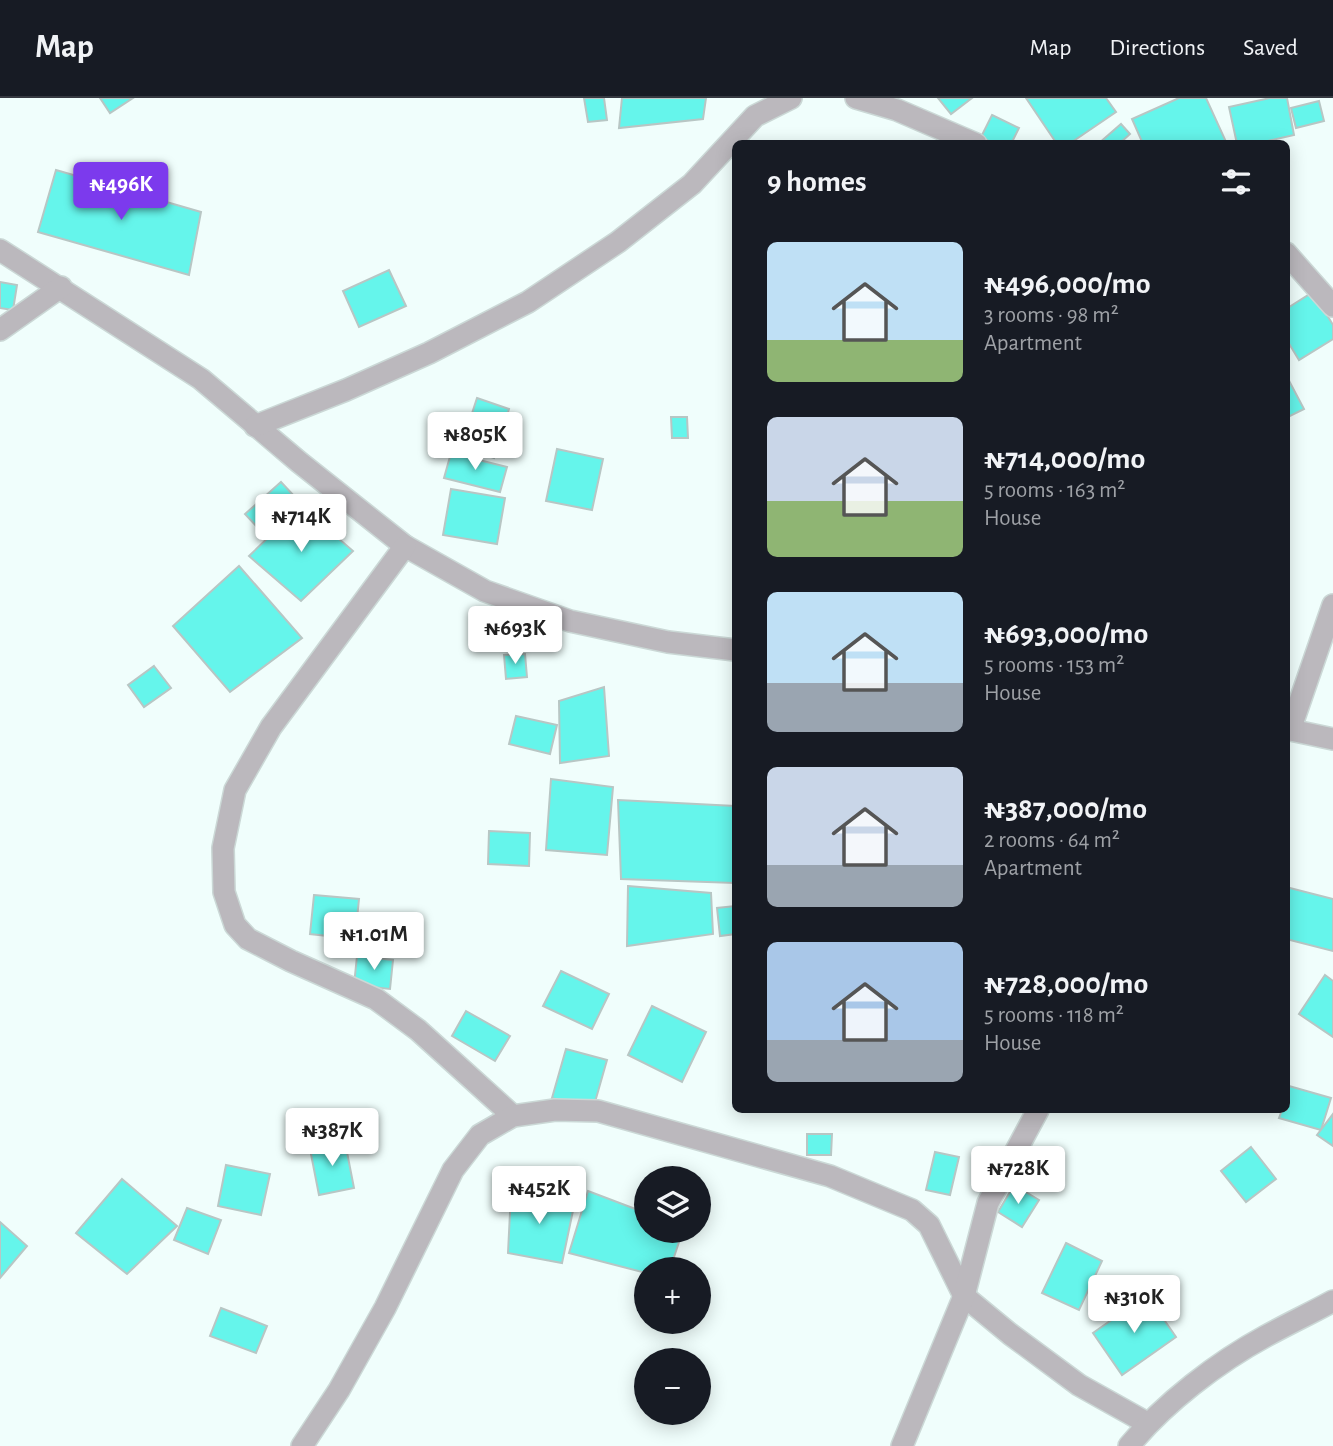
<!DOCTYPE html>
<meta charset="utf-8">
<style>
:root{--surface:#171b24;--page:#242831;--text:#f1f3f6;--muted:#9ea1a6;--line:#363941;--accent:#7c3aed}
body{margin:0;font-family:"Alegreya Sans",sans-serif;background:var(--page);color:var(--text);height:100vh;display:flex;flex-direction:column;font-size:26px;white-space:nowrap}
*{box-sizing:border-box;margin:0}
p{font-size:23px;color:var(--muted)}
.icon{flex:none;width:38px;height:38px;fill:none;stroke:currentColor;stroke-width:2;stroke-linecap:round;stroke-linejoin:round}
.map{position:relative;flex:1;overflow:hidden}
.sheet{position:absolute;left:732px;top:42px;width:558px;height:973px;display:flex;flex-direction:column;background:var(--surface);border-radius:10px;box-shadow:0 4px 18px #0003}
.sheet>*{flex:none}
.fabs{position:absolute;left:634px;top:1068px;display:grid;gap:14px}
.fabs a{display:grid;place-items:center;width:77px;height:77px;border-radius:50%;background:var(--surface);box-shadow:0 4px 18px #0003;font-size:35px}
.price{position:absolute;translate:-50% -60px;padding:0 16px;border-radius:7px;background:#fff;color:#222;font-size:23px;line-height:46px;filter:drop-shadow(0 2px 4px #0008)}
.price::after{content:'';position:absolute;left:50%;top:42px;width:21px;height:16px;margin-left:-10px;background:inherit;clip-path:polygon(0 0,100% 0,50% 100%)}
.price.on{background:var(--accent);color:#fff}
ul{padding:0;list-style:none}
li{display:flex;align-items:center;gap:21px;height:175px;padding:0 35px}
li span{display:grid;place-items:center;flex:none;width:196px;height:140px;border-radius:10px;color:#555}
li>.icon{margin-inline-start:auto}
span .icon{width:84px;height:84px;fill:#fffc;stroke-width:1}
li b{font-size:30px}
h2{display:flex;justify-content:space-between;align-items:center;height:84px;padding:0 35px;font-size:30px}
header{display:flex;align-items:center;gap:42px;box-sizing:border-box;height:98px;padding:0 35px;background:var(--surface);border-bottom:2px solid var(--line)}
header strong{font-size:33px}
nav{display:flex;gap:38px;margin-inline-start:auto;font-size:24px}
.map>svg:first-child{display:block}
.building{fill:#65f5eb;stroke:#b8c6c4;stroke-width:2}
.lines{fill:none;stroke-linecap:round;stroke-linejoin:round}
.street-casing{stroke:#cbd8d6;stroke-width:24}
.street{stroke:#bbb8bd;stroke-width:21}
</style>
<header>
<strong>Map</strong>
<nav><a>Map</a><a>Directions</a><a>Saved</a></nav>
</header>
<div class="map">
<svg width="1333" height="1348" viewBox="0 0 1333 1348">
<rect width="100%" height="100%" fill="#f0fefc"/>
<g class="building">
<path d="M100,0H133L110,15Z"/>
<path d="M584,0H604L607,22L588,24Z"/>
<path d="M622,0H706L703,21L619,30Z"/>
<path d="M938,0H972L951,16Z"/>
<path d="M1026,0H1106L1116,14L1069,46H1057Z"/>
<path d="M1179,0H1206L1227,46H1143L1132,21Z"/>
<path d="M1270,0H1287L1294,37L1255,46H1237L1229,9Z"/>
<path d="M1319,3L1324,23L1296,30L1291,10Z"/>
<path d="M992,17L1019,30L1011,46H994L981,39Z"/>
<path d="M1121,26L1130,36L1119,46H1098Z"/>
<path d="M56,72L201,114L189,177L38,134Z"/>
<path d="M389,172L406,208L359,229L343,193Z"/>
<path d="M0,184L17,187L13,212L0,210Z"/>
<path d="M1313,194L1333,227V241L1299,262L1288,244L1286,245V211Z"/>
<path d="M1286,277L1304,311L1286,320Z"/>
<path d="M477,300L509,311L494,360L461,349Z"/>
<path d="M671,319H687L688,340H672Z"/>
<path d="M557,351L603,361L592,412L546,403Z"/>
<path d="M451,355L507,369L500,394L444,380Z"/>
<path d="M281,384L295,399L259,431L245,416Z"/>
<path d="M451,391L505,400L497,446L443,437Z"/>
<path d="M301,408L353,453L301,503L249,458Z"/>
<path d="M239,468L302,540L230,594L173,528Z"/>
<path d="M525,556L527,579L506,581L504,557Z"/>
<path d="M154,568L171,590L144,609L128,587Z"/>
<path d="M604,589L609,658L560,665L559,603Z"/>
<path d="M516,618L557,627L550,656L509,646Z"/>
<path d="M551,681L613,689L607,757L546,752Z"/>
<path d="M618,702L735,708V785L621,781Z"/>
<path d="M489,733L530,735L529,768L488,766Z"/>
<path d="M628,788L711,795L713,836L627,848Z"/>
<path d="M1286,789L1333,801V853L1286,841Z"/>
<path d="M314,797L359,801L355,841L310,836Z"/>
<path d="M735,808V836L720,838L717,810Z"/>
<path d="M357,858L393,862L390,891L354,887Z"/>
<path d="M561,873L609,896L592,931L543,908Z"/>
<path d="M1325,877L1333,883V939L1299,916Z"/>
<path d="M652,908L706,934L682,984L628,957Z"/>
<path d="M466,913L510,938L495,963L452,938Z"/>
<path d="M566,951L607,962L593,1011L552,1000Z"/>
<path d="M1289,988L1331,1000L1321,1032L1279,1020L1282,1012H1286Z"/>
<path d="M1333,1016V1048L1317,1037Z"/>
<path d="M807,1036H832L831,1057H807Z"/>
<path d="M345,1044L354,1090L319,1097L310,1051Z"/>
<path d="M1251,1049L1276,1081L1246,1104L1221,1073Z"/>
<path d="M935,1054L959,1059L950,1097L926,1092Z"/>
<path d="M226,1067L270,1076L261,1117L218,1108Z"/>
<path d="M122,1081L177,1128L127,1176L76,1135Z"/>
<path d="M1014,1087L1039,1102L1022,1129L998,1114Z"/>
<path d="M588,1093L646,1115V1132H683L670,1171H646V1175L569,1155Z"/>
<path d="M511,1094L575,1103L562,1165L508,1155Z"/>
<path d="M187,1110L221,1122L208,1156L174,1142Z"/>
<path d="M0,1124L27,1148L0,1180Z"/>
<path d="M1066,1145L1102,1163L1079,1212L1042,1195Z"/>
<path d="M1147,1197L1176,1239L1122,1277L1093,1235Z"/>
<path d="M221,1210L267,1228L256,1255L210,1238Z"/>
</g>
<g class="lines">
<defs>
<g id="street">
<path d="M856,0L897,12L976,46"/>
<path d="M0,152L201,281L299,364L405,448L485,493L570,523L668,544L735,552"/>
<path d="M1286,155L1333,208"/>
<path d="M0,232L61,189"/>
<path d="M255,328L346,292L429,255L528,204L618,144L692,86L755,18L791,0"/>
<path d="M405,448L271,629L235,692L223,750L224,794L235,827L248,841L291,863L376,901L418,932L513,1018"/>
<path d="M1286,631L1333,641"/>
<path d="M1290,632L1333,507"/>
<path d="M302,1348L339,1292L385,1210L453,1072L480,1037L513,1018L555,1012L598,1013L830,1078L912,1112L929,1127L964,1198L1010,1236L1079,1287L1147,1325"/>
<path d="M902,1348L964,1198L988,1105L1038,1012"/>
<path d="M1129,1348C1164,1305 1218,1264 1266,1238C1288,1226 1311,1215 1333,1203"/>
</g>
</defs>
<use href="#street" class="street-casing"/>
<use href="#street" class="street"/>
</g>
</svg>
<div class="fabs">
<a><svg class="icon" aria-label="layers" viewBox="0 0 24 24"><path d="M12 4l9 5-9 5-9-5zM3 14l9 5 9-5"/></svg></a>
<a>+</a>
<a>−</a>
</div>
<b class="price on" style="left:121px;top:124px">₦496K</b>
<b class="price" style="left:475px;top:374px">₦805K</b>
<b class="price" style="left:301px;top:456px">₦714K</b>
<b class="price" style="left:515px;top:568px">₦693K</b>
<b class="price" style="left:374px;top:874px">₦1.01M</b>
<b class="price" style="left:332px;top:1070px">₦387K</b>
<b class="price" style="left:1018px;top:1108px">₦728K</b>
<b class="price" style="left:539px;top:1128px">₦452K</b>
<b class="price" style="left:1134px;top:1237px">₦310K</b>
<section class="sheet">
<h2>9 homes<svg class="icon" aria-label="filters" viewBox="0 0 24 24"><path d="M4 7h16M4 17h16"/><circle cx="9" cy="7" r="2"/><circle cx="15" cy="17" r="2"/></svg></h2>
<ul>
<li><span style="background:linear-gradient(#bfe0f5 70%,#8fb573 0)"><svg class="icon" aria-label="home" viewBox="0 0 24 24"><path d="M3 11l9-7 9 7M6 9v11h12V9"/></svg></span><div><b>₦496,000/mo</b><p>3 rooms · 98 m²</p><p>Apartment</p></div></li>
<li><span style="background:linear-gradient(#c9d6e8 60%,#8fb573 0)"><svg class="icon" aria-label="home" viewBox="0 0 24 24"><path d="M3 11l9-7 9 7M6 9v11h12V9"/></svg></span><div><b>₦714,000/mo</b><p>5 rooms · 163 m²</p><p>House</p></div></li>
<li><span style="background:linear-gradient(#bfe0f5 65%,#9aa5b1 0)"><svg class="icon" aria-label="home" viewBox="0 0 24 24"><path d="M3 11l9-7 9 7M6 9v11h12V9"/></svg></span><div><b>₦693,000/mo</b><p>5 rooms · 153 m²</p><p>House</p></div></li>
<li><span style="background:linear-gradient(#c9d6e8 70%,#9aa5b1 0)"><svg class="icon" aria-label="home" viewBox="0 0 24 24"><path d="M3 11l9-7 9 7M6 9v11h12V9"/></svg></span><div><b>₦387,000/mo</b><p>2 rooms · 64 m²</p><p>Apartment</p></div></li>
<li><span style="background:linear-gradient(#a9c7e8 70%,#9aa5b1 0)"><svg class="icon" aria-label="home" viewBox="0 0 24 24"><path d="M3 11l9-7 9 7M6 9v11h12V9"/></svg></span><div><b>₦728,000/mo</b><p>5 rooms · 118 m²</p><p>House</p></div></li>
</ul>
</section>
</div>
